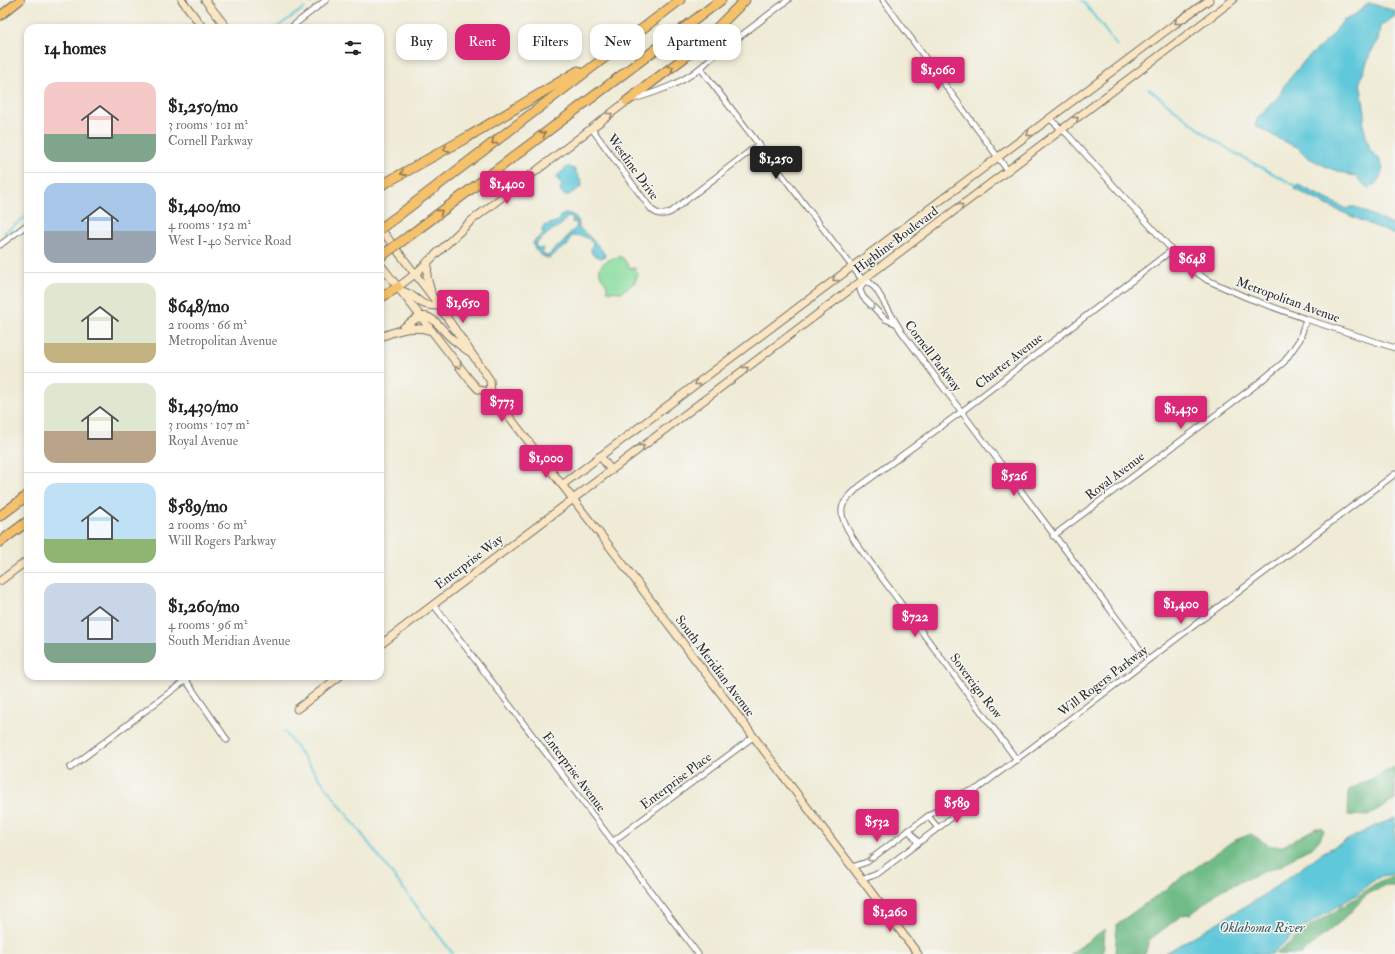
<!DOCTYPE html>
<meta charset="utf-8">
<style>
:root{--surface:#fff;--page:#f6f6f6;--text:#202124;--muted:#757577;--line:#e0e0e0;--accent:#db2777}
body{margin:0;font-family:"IM FELL Double Pica",serif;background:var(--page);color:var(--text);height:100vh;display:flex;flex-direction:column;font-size:15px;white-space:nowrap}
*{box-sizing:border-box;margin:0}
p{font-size:13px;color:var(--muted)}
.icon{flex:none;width:22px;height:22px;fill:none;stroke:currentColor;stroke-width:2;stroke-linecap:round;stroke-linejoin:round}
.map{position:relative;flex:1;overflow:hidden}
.details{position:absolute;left:24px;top:24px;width:360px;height:656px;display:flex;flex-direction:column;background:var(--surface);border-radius:12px;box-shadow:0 2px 6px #0003}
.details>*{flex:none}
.top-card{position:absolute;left:396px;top:24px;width:380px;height:36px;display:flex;gap:8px}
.price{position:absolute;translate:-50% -34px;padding:0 9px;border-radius:4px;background:var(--accent);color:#fff;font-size:13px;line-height:26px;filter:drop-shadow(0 1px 2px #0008)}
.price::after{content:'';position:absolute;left:50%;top:24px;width:12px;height:9px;margin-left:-6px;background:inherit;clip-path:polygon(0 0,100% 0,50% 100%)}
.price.on{background:#222;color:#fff}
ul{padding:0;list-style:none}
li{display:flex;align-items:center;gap:12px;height:100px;padding:0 20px}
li+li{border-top:1px solid var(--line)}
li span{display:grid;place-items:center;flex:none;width:112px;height:80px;border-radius:12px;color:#555}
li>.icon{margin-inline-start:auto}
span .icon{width:48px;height:48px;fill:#fffc;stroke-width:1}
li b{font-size:17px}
h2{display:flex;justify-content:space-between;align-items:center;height:48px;padding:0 20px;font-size:17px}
.tag{padding:0 14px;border-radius:12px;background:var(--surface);box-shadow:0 2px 6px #0003;font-size:14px;line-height:36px}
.tag.on{background:var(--accent);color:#fff}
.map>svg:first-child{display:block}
.green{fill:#8add9f;stroke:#5a8465}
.forest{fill:#6fbc86;stroke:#4d7458}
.water{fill:#5fc8da;stroke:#457a82;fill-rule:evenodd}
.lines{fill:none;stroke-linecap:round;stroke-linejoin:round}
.stream{stroke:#5fc8da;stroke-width:2}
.street-casing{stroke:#706e67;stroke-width:7}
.secondary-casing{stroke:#706e67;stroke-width:9}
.primary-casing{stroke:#706e67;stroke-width:10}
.highway-casing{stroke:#706e67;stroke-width:11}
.street{stroke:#fff;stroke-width:5}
.secondary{stroke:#fbe6c4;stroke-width:7}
.primary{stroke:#f5c16b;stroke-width:8}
.highway{stroke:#f5c16b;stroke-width:9}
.highway-bridge-casing{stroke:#706e67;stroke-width:11;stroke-linecap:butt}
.highway-bridge{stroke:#f5c16b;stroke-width:9}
.oneway{stroke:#938878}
.oneway2{stroke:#90764b}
.oneway3{stroke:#a0a0a0}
.labels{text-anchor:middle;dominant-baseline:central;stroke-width:3;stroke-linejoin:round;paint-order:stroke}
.street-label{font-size:13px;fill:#2b2b2b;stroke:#f6f6f2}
.water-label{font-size:14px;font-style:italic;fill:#3b5a60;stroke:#f6f6f2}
</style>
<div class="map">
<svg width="1395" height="954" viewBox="0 0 1395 954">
<rect width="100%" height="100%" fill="#f6f6f2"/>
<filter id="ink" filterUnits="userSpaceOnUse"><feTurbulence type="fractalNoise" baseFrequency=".025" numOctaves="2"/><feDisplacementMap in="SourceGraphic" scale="8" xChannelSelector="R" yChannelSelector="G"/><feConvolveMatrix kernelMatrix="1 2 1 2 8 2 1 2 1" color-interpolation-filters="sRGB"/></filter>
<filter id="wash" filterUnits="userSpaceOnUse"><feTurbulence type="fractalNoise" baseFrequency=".012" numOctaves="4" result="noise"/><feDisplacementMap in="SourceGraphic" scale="16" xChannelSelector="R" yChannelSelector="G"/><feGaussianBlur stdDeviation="0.9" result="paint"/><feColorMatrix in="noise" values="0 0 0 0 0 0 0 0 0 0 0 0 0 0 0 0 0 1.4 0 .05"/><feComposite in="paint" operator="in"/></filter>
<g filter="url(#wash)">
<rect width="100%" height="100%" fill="#efebd6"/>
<path class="green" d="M619,257H622L630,268H635V270L638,273L635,282L621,292L607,291V285C605,281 600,277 600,273C597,263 612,258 619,257Z"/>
<g class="forest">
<path d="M1395,767V800L1368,816L1348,815L1349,790Z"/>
<path d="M1316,828H1322L1324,831L1320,839L1312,848L1296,855L1283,865L1265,871L1221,890L1191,914L1182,915L1149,940L1145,954H1115L1117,924L1233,841L1251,834L1270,846H1283Z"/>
<path d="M1395,875V886H1383L1367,894L1346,917L1301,954H1276L1308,928L1356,898L1366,890L1378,882Z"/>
<path d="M1105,929L1103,954H1070Z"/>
</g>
<g class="water">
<path d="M1369,3L1395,11V16L1380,27L1378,41L1370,54L1360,82L1365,112L1363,124L1366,136L1370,150L1379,159L1383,168C1380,178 1379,183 1368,188L1356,177L1329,168L1307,157L1297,147L1281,140L1255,125L1258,117L1280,95L1283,87L1306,59L1329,39L1343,21L1353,16Z"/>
<path d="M567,167H570L574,169L582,183L581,187L567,196L564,195L560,190L562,185L556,177Z"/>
<path d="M1298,185L1347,209L1350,207H1355L1395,226V235L1335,209L1295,189Z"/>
<path d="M567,213C576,216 579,218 579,228C589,236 598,244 605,255L604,257L600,258L592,254L591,249L593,244C588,236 579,234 570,237L568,245L558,251L550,258C542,258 533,250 533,242L543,234L542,229L544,226L558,221L560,216ZM567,217L573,218L572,222L573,223L575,222H577L576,228L569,234L563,243L552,251L550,255L546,256L542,253L544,250L543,248L538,249L535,244L552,230L561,225Z"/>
<path d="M1395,818V874L1381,876L1370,883L1356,895L1299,930L1272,954H1164L1261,897L1322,853L1373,827Z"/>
</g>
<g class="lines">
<g class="stream">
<path d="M1082,0L1117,46"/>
<path d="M311,3L315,0"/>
<path d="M276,28L304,8"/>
<path d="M1149,89L1208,136L1238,155L1298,187"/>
<path d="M4,233L28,215"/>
<path d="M284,731L326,787L453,954"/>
</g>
</g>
</g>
<g filter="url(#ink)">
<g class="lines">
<defs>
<g id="street">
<path d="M883,0L1008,171"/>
<path d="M290,28L326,0"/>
<path d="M701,69L864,282"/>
<path d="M634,99C663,90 689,81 710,59L788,0"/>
<path d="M1050,119L1068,135L1172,250L1193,270L1207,280L1248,298L1306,319L1395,348"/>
<path d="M592,129L651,209C657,215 663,216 671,212L759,144"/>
<path d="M0,245L28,224"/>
<path d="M864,282H869L876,289L901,331L1148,660"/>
<path d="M864,282L861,286L860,290L863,297L885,319L895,323"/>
<path d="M1053,536L1256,385L1284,362L1300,339L1306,319"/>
<path d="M433,604C522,720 609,838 698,954"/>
<path d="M183,676L227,740"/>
<path d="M1017,760L856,543C850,533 838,517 843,505C846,498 855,491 860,486L961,412L1172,250"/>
<path d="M70,768L186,680"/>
<path d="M928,816L938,828"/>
<path d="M909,830L918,843"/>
<path d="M612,842L753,737"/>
<path d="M852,867L867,862L928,816L963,793L977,789L1395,474"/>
<path d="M861,880L877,874L946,822L970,801L977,789"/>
</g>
<g id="secondary">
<path d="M182,0L203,28"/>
<path d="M205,0L227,28"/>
<path d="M380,228L432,296L490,380L491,393"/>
<path d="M428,261L427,277L431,292"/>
<path d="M380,264L469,379L478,389L491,393L617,556L918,954"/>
<path d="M398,287L415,274L471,221L627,101"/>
<path d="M401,291C411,293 414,298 422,303C426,306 433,306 439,306"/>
<path d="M403,328C425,310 429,314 446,333C452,340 460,345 468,351"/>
<path d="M380,337C399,330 412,325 432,331"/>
<path d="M600,456L611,470"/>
<path d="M562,485L1175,24L1209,0"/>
<path d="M0,581L28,560"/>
<path d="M380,645L1233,0"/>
<path d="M297,709L340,676"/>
</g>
<path id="primary" d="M0,16L20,0"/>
<g id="highway">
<path d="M627,101L697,48L745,0"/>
<path d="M380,186L466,138L578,71"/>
<path d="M395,218L680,0"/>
<path d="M409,236L721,0"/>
<path d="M380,298L398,287"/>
<path d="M0,516L28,495"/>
<path d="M0,542L28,521"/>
</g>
</defs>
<use href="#street" class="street-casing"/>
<use href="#secondary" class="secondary-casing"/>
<use href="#primary" class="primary-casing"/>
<use href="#highway" class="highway-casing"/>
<use href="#street" class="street"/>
<use href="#secondary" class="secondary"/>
<use href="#primary" class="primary"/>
<use href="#highway" class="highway"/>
<defs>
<g id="highway-bridge">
<path d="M380,229L395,218"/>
<path d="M380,257L409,236"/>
</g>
</defs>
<use href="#highway-bridge" class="highway-bridge-casing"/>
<use href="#highway-bridge" class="highway-bridge"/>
</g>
<defs><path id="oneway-chevron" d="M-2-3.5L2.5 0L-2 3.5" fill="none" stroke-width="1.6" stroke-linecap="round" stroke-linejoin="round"/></defs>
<g class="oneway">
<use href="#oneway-chevron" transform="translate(1177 22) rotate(144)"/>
<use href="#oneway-chevron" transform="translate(610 115) rotate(-38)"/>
<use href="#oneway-chevron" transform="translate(1076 119) rotate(-37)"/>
<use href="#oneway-chevron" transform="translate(1029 134) rotate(144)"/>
<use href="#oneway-chevron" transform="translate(961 206) rotate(-37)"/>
<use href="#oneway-chevron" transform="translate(835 279) rotate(143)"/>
<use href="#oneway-chevron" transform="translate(459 366) rotate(52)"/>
<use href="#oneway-chevron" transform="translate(746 369) rotate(-37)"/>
<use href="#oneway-chevron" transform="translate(697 383) rotate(143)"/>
<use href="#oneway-chevron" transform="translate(642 447) rotate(-37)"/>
</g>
<g class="oneway2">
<use href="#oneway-chevron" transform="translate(671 68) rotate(-37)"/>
<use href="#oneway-chevron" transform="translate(543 134) rotate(-37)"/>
<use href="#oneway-chevron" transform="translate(494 142) rotate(143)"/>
<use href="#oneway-chevron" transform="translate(446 149) rotate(151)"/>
<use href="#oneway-chevron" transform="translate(403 173) rotate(151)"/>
<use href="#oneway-chevron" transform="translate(440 212) rotate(-37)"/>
</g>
<g class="oneway3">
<use href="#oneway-chevron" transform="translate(872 307) rotate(46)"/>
<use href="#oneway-chevron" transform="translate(870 859) rotate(147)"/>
</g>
</g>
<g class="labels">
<g class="street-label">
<text transform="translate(633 167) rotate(54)">Westline Drive</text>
<text transform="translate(896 240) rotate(-37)">Highline Boulevard</text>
<text transform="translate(1288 300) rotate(20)">Metropolitan Avenue</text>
<text transform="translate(933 356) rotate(53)">Cornell Parkway</text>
<text transform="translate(1009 361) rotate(-38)">Charter Avenue</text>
<text transform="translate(1115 476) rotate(-37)">Royal Avenue</text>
<text transform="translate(469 562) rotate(-37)">Enterprise Way</text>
<text transform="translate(715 666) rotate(53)">South Meridian Avenue</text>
<text transform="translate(1103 681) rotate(-37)">Will Rogers Parkway</text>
<text transform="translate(976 686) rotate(53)">Sovereign Row</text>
<text transform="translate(574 772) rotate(53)">Enterprise Avenue</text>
<text transform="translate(676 781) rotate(-37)">Enterprise Place</text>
</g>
<g class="water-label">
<text x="1262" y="927">Oklahoma River</text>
</g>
</g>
</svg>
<b class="price" style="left:938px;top:91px">$1,060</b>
<b class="price on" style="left:776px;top:180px">$1,250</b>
<b class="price" style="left:507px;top:205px">$1,400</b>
<b class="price" style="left:1192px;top:280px">$648</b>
<b class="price" style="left:463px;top:324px">$1,650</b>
<b class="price" style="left:502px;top:423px">$773</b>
<b class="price" style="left:1181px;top:430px">$1,430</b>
<b class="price" style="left:546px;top:479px">$1,000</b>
<b class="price" style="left:1014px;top:497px">$526</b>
<b class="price" style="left:1181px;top:625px">$1,400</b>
<b class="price" style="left:915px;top:638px">$722</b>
<b class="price" style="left:957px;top:824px">$589</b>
<b class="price" style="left:877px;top:843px">$532</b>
<b class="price" style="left:890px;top:933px">$1,260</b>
<div class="top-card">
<a class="tag">Buy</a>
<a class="tag on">Rent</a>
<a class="tag">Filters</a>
<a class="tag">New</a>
<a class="tag">Apartment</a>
</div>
<section class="details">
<h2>14 homes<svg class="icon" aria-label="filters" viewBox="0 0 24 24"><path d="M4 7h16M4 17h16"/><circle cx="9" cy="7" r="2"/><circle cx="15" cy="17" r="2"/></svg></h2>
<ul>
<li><span style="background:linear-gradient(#f6c9c9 65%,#7fa58c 0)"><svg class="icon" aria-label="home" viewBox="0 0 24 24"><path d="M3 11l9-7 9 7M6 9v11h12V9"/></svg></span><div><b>$1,250/mo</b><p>3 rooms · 101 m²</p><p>Cornell Parkway</p></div></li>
<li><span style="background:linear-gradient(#a9c7e8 60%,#9aa5b1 0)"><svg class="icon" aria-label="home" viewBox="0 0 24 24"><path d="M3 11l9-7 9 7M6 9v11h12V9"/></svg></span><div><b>$1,400/mo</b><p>4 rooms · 152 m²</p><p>West I-40 Service Road</p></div></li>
<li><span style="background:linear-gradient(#dfe7d0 75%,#c2b280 0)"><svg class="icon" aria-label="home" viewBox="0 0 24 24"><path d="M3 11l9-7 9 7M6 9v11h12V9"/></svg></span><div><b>$648/mo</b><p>2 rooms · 66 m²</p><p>Metropolitan Avenue</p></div></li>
<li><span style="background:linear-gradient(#dfe7d0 60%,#b9a48a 0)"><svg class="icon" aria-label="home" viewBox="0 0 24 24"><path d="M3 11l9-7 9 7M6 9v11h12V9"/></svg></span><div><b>$1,430/mo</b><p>3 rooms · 107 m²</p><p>Royal Avenue</p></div></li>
<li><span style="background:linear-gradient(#bfe0f5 70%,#8fb573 0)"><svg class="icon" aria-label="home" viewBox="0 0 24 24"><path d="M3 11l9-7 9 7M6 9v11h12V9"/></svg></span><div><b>$589/mo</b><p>2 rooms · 60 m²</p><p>Will Rogers Parkway</p></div></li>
<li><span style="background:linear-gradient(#c9d6e8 75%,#7fa58c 0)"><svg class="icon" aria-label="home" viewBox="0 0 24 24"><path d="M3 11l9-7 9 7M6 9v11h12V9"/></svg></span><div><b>$1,260/mo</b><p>4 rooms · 96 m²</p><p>South Meridian Avenue</p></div></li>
</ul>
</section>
</div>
